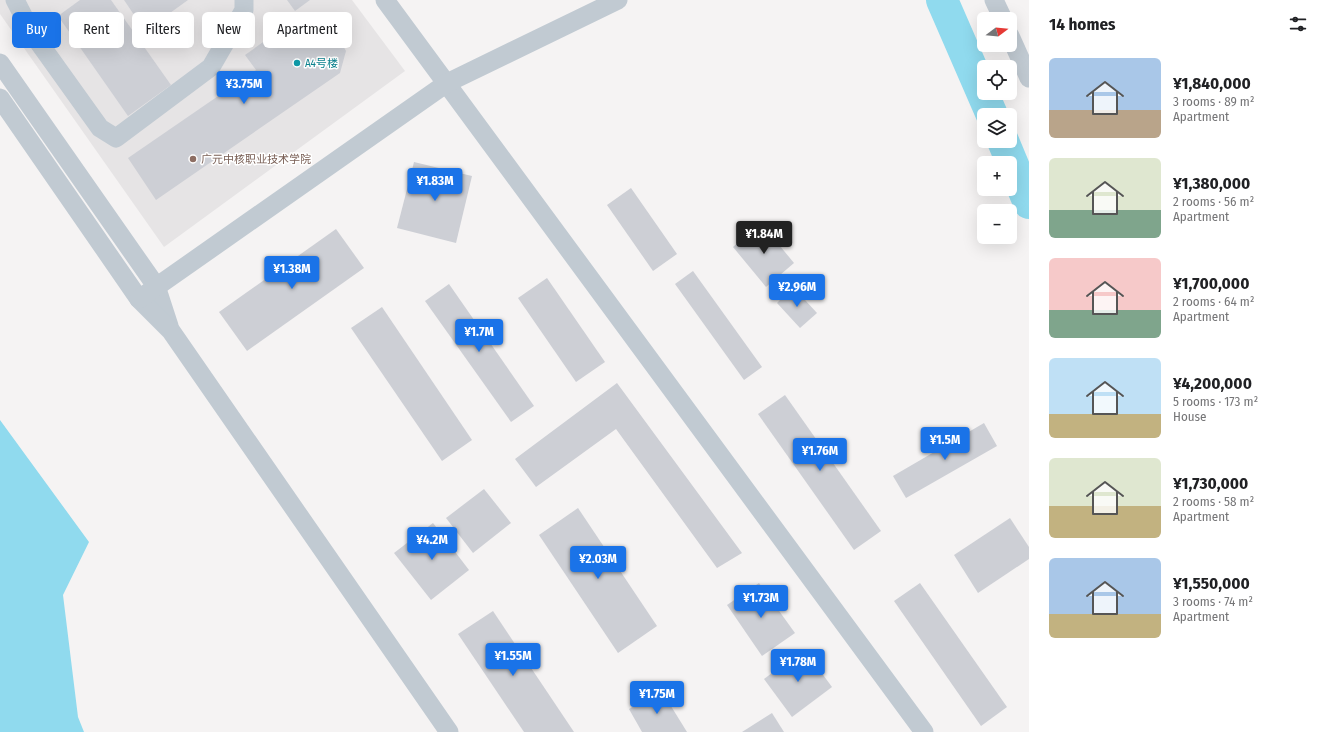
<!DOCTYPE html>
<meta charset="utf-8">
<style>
:root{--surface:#fff;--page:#f2f2f2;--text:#202124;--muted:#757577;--accent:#1a73e8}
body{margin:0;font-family:"Fira Sans Condensed","Noto Sans SC",sans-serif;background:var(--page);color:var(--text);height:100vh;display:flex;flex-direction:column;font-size:15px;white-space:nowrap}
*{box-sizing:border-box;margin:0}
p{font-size:13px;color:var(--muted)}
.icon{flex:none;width:22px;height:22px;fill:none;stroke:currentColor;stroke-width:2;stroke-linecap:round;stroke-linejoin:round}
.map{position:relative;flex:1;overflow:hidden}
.sheet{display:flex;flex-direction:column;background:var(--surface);width:300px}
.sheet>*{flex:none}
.banner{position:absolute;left:12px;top:12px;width:380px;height:36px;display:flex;gap:8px}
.needle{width:26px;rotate:74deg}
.tools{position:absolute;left:977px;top:12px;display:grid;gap:8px}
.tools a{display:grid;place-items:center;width:40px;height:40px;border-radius:6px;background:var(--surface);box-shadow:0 4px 16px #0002;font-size:20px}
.price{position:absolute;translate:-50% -34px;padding:0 9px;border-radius:4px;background:var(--accent);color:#fff;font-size:13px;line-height:26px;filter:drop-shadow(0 1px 2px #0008)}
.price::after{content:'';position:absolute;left:50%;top:24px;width:12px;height:9px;margin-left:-6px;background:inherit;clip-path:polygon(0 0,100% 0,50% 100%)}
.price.current{background:#222;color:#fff}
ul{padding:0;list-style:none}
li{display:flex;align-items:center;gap:12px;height:100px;padding:0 20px}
li span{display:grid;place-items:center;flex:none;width:112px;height:80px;border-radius:6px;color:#555}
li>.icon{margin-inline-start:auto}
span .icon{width:48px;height:48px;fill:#fffc;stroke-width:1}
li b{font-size:17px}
h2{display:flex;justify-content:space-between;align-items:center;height:48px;padding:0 20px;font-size:17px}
.pill{padding:0 14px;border-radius:6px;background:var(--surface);box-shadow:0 4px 16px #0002;font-size:14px;line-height:36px}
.pill.current{background:var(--accent);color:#fff}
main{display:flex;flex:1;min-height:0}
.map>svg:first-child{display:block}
.education{fill:#e6e4e5}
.water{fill:#90daee}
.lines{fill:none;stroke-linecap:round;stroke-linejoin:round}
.river{stroke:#90daee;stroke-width:32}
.building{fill:#cdcfd5}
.minor{stroke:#c1cad2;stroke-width:19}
.culture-dot{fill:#0f9aa8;stroke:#fff;stroke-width:1.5}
.education-dot{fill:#8d6e63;stroke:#fff;stroke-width:1.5}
.labels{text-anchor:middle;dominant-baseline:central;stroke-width:3;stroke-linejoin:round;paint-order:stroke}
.culture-label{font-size:11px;fill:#0d838f;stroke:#fff;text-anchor:start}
.education-label{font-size:11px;fill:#785e54;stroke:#fff;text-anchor:start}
</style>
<main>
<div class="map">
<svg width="1029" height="732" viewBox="0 0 1029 732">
<rect width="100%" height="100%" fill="#f5f3f3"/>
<path class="education" d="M0,0H352L405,71L164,247L0,14Z"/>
<path class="water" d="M0,420L89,542L63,595L78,717L84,732H0Z"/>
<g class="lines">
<g class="river">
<path d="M942,0L992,115"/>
<path d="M1003,141L1029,203"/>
</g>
</g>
<g class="building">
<path d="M80,0H111L171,85L128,116L58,16Z"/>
<path d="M124,0H188L145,31Z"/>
<path d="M287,0H310L295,11Z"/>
<path d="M307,21L333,28L346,51L340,73L156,200L128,158L256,70L245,55L280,30Z"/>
<path d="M414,162L472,176L456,243L397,228Z"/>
<path d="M631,188L677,254L653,271L607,205Z"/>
<path d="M761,223L794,263L766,287L733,247Z"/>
<path d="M336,229L364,268L247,351L219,312Z"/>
<path d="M693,271L762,367L744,380L675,284Z"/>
<path d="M547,278L605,362L576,382L518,298Z"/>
<path d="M449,284L534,406L511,422L425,301Z"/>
<path d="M793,287L817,313L800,328L777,303Z"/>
<path d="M382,307L472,440L442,461L351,328Z"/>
<path d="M617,383L742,553L717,568L616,429L536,487L515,459Z"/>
<path d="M785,395L881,531L854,550L758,414Z"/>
<path d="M984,423L997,446L906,498L893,476Z"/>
<path d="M484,489L511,523L473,553L446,518Z"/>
<path d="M578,508L657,626L618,653L539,535Z"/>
<path d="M1010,518L1029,547V559L978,593L954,555Z"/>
<path d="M433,523L469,570L431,600L394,553Z"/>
<path d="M759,583L795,633L762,656L727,605Z"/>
<path d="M920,583L1007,707L981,726L894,601Z"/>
<path d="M493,611L574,732H524L458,634Z"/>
<path d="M804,649L832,687L792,717L764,679Z"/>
<path d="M661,690L687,732H642L629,709Z"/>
<path d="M772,713L784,732H742Z"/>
</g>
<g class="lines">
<g class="minor">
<path d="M15,0L32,33L100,128L116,138L211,67L244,10V0"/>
<path d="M385,0L924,732"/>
<path d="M994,0L1003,19"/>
<path d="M1010,36L1029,78"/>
<path d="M0,63L156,286L169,326"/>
<path d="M0,98L139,299L171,331L449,732"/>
<path d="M139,299L447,83L618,0"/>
</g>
</g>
<circle class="culture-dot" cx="297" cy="63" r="4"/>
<circle class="education-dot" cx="193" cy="159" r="4"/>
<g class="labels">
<g class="culture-label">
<text x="305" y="63">A4号楼</text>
</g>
<g class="education-label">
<text x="201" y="159">广元中核职业技术学院</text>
</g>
</g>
</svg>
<div class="tools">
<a><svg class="needle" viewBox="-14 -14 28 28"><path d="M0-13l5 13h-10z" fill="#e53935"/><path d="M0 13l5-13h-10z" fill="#757577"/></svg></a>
<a><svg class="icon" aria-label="locate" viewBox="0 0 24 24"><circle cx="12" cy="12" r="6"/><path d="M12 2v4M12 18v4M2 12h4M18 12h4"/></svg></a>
<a><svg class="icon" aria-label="layers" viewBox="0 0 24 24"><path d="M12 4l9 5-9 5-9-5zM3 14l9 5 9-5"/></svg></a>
<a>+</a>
<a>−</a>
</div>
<b class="price" style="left:244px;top:105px">¥3.75M</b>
<b class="price" style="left:435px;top:202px">¥1.83M</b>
<b class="price current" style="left:764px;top:255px">¥1.84M</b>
<b class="price" style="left:292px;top:290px">¥1.38M</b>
<b class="price" style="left:797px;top:308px">¥2.96M</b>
<b class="price" style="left:479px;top:353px">¥1.7M</b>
<b class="price" style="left:945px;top:461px">¥1.5M</b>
<b class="price" style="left:820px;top:472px">¥1.76M</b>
<b class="price" style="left:432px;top:561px">¥4.2M</b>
<b class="price" style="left:598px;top:580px">¥2.03M</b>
<b class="price" style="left:761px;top:619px">¥1.73M</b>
<b class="price" style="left:513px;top:677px">¥1.55M</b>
<b class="price" style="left:798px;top:683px">¥1.78M</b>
<b class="price" style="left:657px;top:715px">¥1.75M</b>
<div class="banner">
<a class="pill current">Buy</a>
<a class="pill">Rent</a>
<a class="pill">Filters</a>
<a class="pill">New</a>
<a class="pill">Apartment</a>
</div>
</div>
<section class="sheet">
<h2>14 homes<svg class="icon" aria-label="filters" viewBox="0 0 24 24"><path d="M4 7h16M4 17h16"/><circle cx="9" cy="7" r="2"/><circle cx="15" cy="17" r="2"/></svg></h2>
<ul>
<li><span style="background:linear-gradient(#a9c7e8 65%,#b9a48a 0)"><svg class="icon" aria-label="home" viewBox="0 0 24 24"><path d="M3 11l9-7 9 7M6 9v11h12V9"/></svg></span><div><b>¥1,840,000</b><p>3 rooms · 89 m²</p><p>Apartment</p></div></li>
<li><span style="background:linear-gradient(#dfe7d0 65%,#7fa58c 0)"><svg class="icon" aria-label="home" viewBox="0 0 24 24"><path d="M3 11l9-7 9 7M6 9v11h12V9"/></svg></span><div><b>¥1,380,000</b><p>2 rooms · 56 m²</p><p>Apartment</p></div></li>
<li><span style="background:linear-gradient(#f6c9c9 65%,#7fa58c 0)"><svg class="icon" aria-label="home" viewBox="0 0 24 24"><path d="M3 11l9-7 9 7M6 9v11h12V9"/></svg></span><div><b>¥1,700,000</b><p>2 rooms · 64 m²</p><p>Apartment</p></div></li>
<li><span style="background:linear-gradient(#bfe0f5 70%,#c2b280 0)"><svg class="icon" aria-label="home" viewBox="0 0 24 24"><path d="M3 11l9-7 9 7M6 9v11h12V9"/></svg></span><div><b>¥4,200,000</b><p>5 rooms · 173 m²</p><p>House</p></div></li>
<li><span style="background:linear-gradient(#dfe7d0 60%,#c2b280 0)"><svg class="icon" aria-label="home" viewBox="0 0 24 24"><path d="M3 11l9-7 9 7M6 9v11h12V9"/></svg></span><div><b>¥1,730,000</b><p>2 rooms · 58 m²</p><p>Apartment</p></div></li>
<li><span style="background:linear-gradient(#a9c7e8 70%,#c2b280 0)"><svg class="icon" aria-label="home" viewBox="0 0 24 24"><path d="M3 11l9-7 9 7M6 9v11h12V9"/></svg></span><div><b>¥1,550,000</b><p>3 rooms · 74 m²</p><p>Apartment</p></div></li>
</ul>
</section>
</main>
